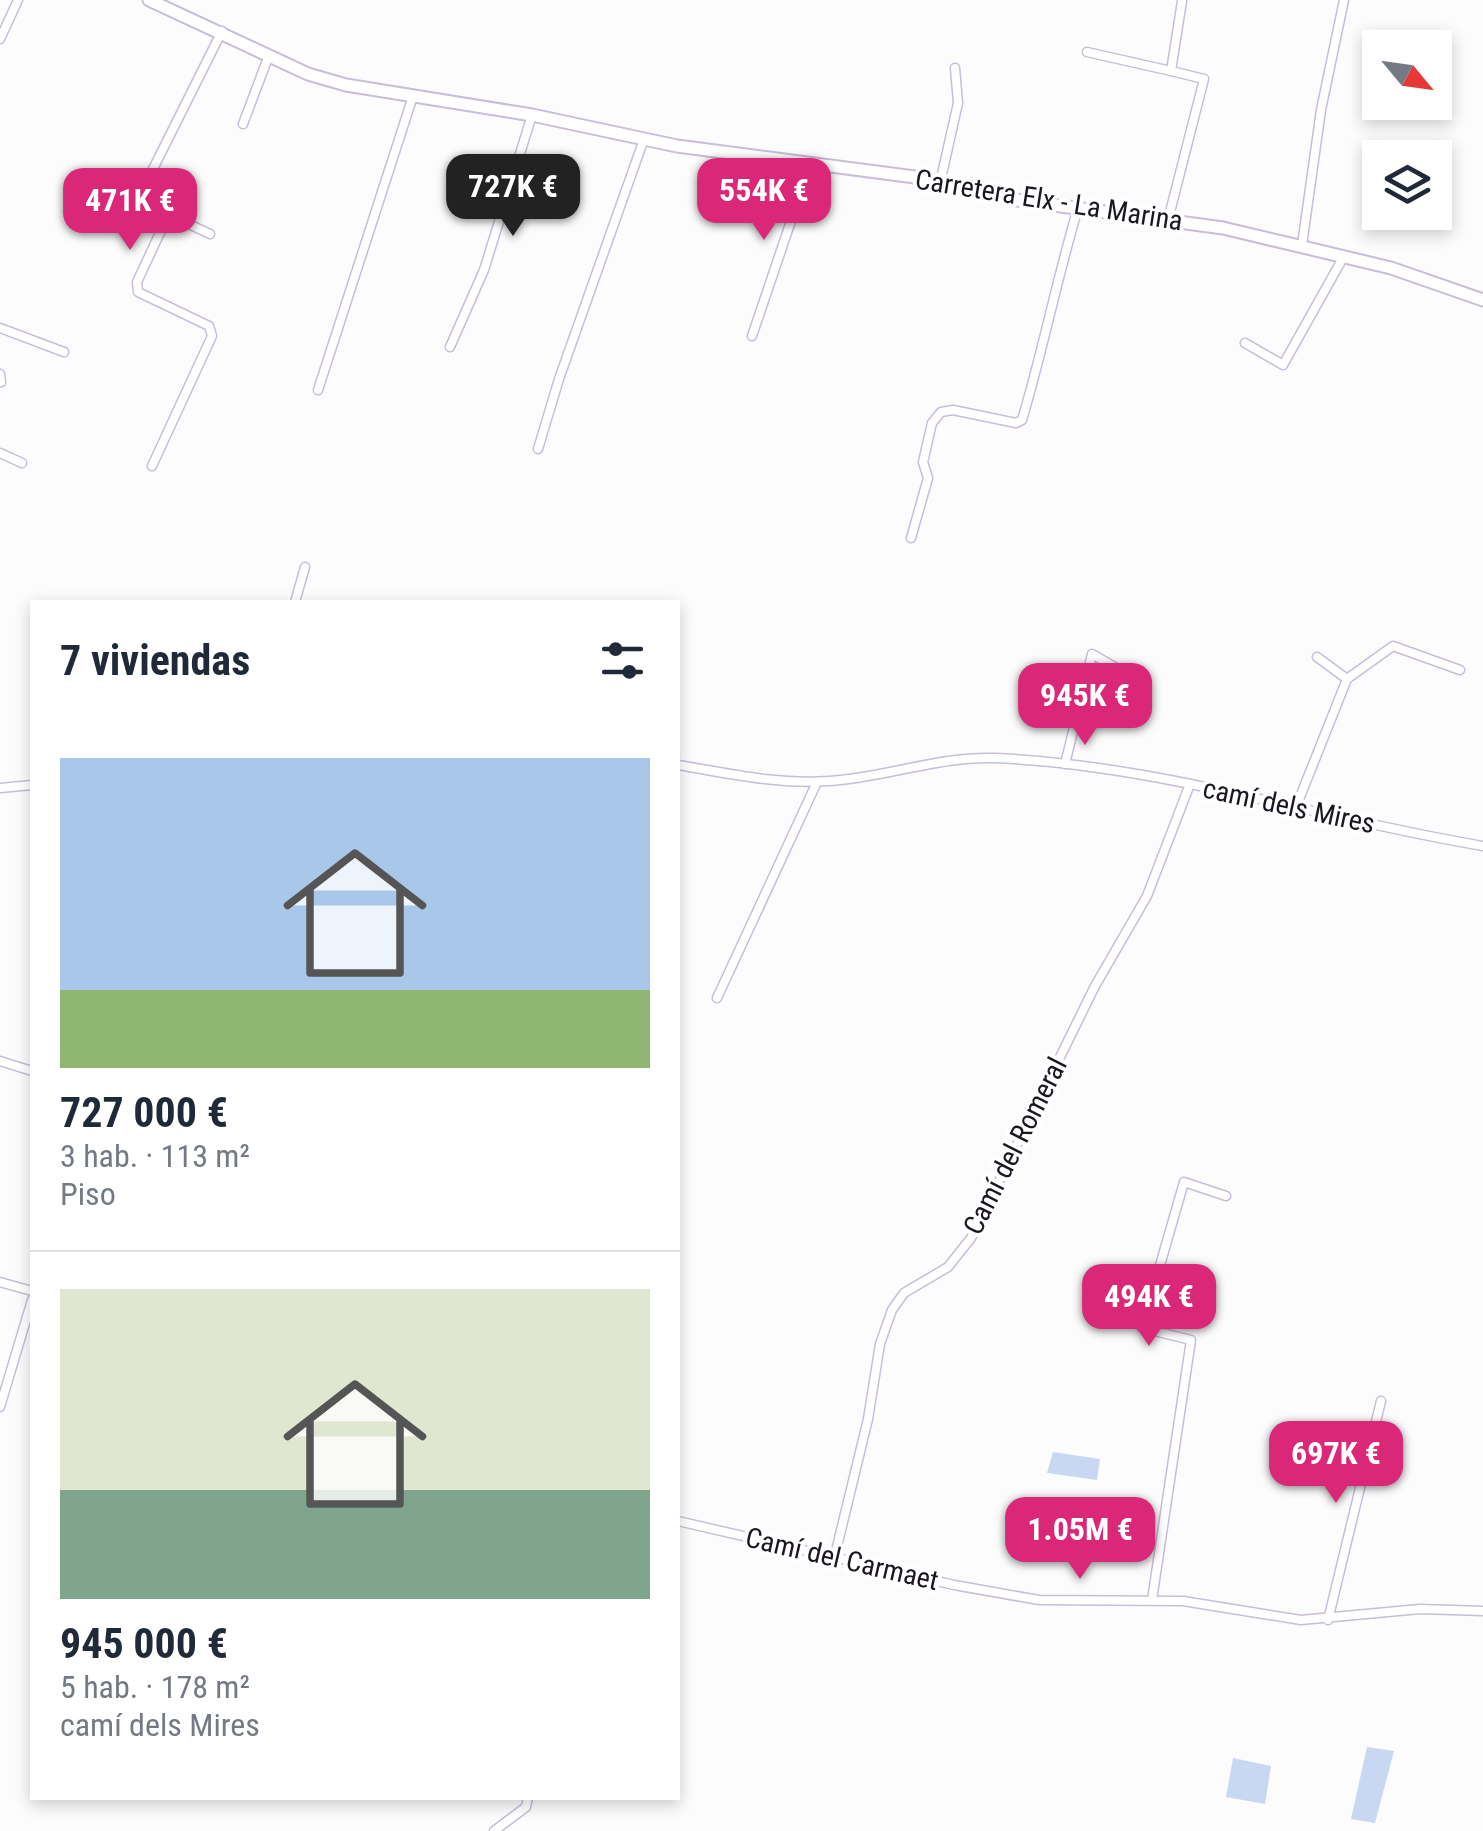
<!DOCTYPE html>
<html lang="es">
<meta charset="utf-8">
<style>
:root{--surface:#fff;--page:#f2f2f3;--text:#1f2937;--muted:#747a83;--line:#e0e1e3;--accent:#db2777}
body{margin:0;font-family:"Roboto Condensed",sans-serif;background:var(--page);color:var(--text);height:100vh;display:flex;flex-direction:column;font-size:38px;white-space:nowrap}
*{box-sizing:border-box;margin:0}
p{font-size:32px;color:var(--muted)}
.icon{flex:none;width:55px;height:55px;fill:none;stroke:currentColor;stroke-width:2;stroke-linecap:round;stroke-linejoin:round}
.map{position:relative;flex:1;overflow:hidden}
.drawer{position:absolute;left:30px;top:600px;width:650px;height:1200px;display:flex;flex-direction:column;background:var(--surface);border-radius:0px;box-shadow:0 5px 15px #0003}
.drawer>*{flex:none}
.needle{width:65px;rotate:119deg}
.buttons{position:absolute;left:1362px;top:30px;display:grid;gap:20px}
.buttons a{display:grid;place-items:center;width:90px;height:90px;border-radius:0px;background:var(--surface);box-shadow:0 5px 15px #0003;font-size:50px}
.price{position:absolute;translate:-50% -85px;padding:0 22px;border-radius:20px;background:var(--accent);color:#fff;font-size:32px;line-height:65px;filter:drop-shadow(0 2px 5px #0008)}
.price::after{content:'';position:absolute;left:50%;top:60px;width:30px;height:22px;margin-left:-15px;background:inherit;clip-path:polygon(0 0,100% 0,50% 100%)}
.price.current{background:#222;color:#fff}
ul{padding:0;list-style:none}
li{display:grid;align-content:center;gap:20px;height:530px;padding:0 30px}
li+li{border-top:2px solid var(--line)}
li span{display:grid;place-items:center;height:310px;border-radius:0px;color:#555}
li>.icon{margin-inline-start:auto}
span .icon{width:180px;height:180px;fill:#fffc;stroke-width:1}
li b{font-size:42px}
h2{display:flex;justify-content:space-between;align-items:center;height:120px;padding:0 30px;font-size:42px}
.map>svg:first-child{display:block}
.water{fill:#c8d7f2}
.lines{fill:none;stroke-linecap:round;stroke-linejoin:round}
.street-casing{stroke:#c9bdd7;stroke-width:11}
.secondary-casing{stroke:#c9bdd7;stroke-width:15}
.street{stroke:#fff;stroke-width:8}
.secondary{stroke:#fff;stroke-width:11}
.labels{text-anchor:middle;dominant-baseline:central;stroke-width:8;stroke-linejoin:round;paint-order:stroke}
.street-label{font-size:28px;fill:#1b161f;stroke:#fff}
</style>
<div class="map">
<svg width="1483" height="1831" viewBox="0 0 1483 1831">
<rect width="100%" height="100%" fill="#fcfcfc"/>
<g class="water">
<path d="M1053,1452L1100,1459L1097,1480L1047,1473Z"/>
<path d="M1367,1747L1394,1751L1375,1823L1351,1819Z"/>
<path d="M1233,1758L1271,1766L1265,1804L1226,1797Z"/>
</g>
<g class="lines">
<defs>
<g id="street">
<path d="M0,39L18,0"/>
<path d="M1087,52L1171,71"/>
<path d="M243,124L269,55"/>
<path d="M940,183L958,103L955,68"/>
<path d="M165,213L210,234"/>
<path d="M1168,220L1204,79L1171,71L1182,1"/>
<path d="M1302,245L1321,110L1344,0"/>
<path d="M0,328L64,352"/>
<path d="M752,336L811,162"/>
<path d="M1245,343L1283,365L1344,256"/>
<path d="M450,347L484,270L532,115"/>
<path d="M0,374L1,382"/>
<path d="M318,390L413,96"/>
<path d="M538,449L559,379L644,139"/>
<path d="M0,453L22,463"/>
<path d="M152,466L212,336L209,326L138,292L137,282L165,222V213L141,193L222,31"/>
<path d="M911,538L928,478L923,462L932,423L941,412L953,410L1016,423L1022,420C1043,350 1057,278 1078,208"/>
<path d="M295,602L305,567"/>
<path d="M1317,657L1347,679"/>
<path d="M1065,764L1092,654L1127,674"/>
<path d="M678,765C727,773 778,785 829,781C884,778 939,756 995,758C1161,765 1320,819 1483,846"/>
<path d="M0,788L32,785"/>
<path d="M1296,807L1347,679L1393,646L1460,670"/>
<path d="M717,998L817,782"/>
<path d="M0,1061L32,1071"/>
<path d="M0,1282L32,1291"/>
<path d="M0,1407L32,1300"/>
<path d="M678,1521L954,1585L1039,1600L1183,1601L1301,1620L1420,1609L1483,1611"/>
<path d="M835,1555L868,1419L880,1344L892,1310L904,1293L948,1267L971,1238L1095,986L1147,896L1190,784"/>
<path d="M1152,1600L1191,1340L1142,1328L1184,1182L1226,1196"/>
<path d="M1328,1620L1381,1401"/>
<path d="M494,1831L526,1807L528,1798"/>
</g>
<path id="secondary" d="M149,0L308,74L346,85L532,115L677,146L915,177L1016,200L1223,228L1391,268L1483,300"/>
</defs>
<use href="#street" class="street-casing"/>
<use href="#secondary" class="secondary-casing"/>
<use href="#street" class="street"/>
<use href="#secondary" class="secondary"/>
</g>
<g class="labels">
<g class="street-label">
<text transform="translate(1049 200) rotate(9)">Carretera Elx - La Marina</text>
<text transform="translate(1289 806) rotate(12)">camí dels Mires</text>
<text transform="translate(1015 1146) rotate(-63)">Camí del Romeral</text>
<text transform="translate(842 1559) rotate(13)">Camí del Carmaet</text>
</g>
</g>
</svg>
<div class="buttons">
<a><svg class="needle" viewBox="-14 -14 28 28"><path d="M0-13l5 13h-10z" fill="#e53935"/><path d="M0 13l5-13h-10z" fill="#747a83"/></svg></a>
<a><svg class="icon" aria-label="layers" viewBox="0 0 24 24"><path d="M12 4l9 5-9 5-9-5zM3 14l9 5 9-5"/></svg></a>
</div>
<b class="price current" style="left:513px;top:239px">727K €</b>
<b class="price" style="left:764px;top:243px">554K €</b>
<b class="price" style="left:130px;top:253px">471K €</b>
<b class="price" style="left:1085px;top:748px">945K €</b>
<b class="price" style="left:1149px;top:1349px">494K €</b>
<b class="price" style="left:1336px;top:1506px">697K €</b>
<b class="price" style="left:1080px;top:1582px">1.05M €</b>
<section class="drawer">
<h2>7 viviendas<svg class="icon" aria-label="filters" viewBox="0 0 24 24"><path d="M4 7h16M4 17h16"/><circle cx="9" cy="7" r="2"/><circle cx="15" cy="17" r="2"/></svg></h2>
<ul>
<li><span style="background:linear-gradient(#a9c7e8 75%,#8fb573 0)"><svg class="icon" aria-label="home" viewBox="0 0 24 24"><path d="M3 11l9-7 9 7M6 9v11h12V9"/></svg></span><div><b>727 000 €</b><p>3 hab. · 113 m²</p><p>Piso</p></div></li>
<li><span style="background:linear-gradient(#dfe7d0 65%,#7fa58c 0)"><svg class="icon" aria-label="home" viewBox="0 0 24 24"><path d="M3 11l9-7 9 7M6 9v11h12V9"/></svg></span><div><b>945 000 €</b><p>5 hab. · 178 m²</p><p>camí dels Mires</p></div></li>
</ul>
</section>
</div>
